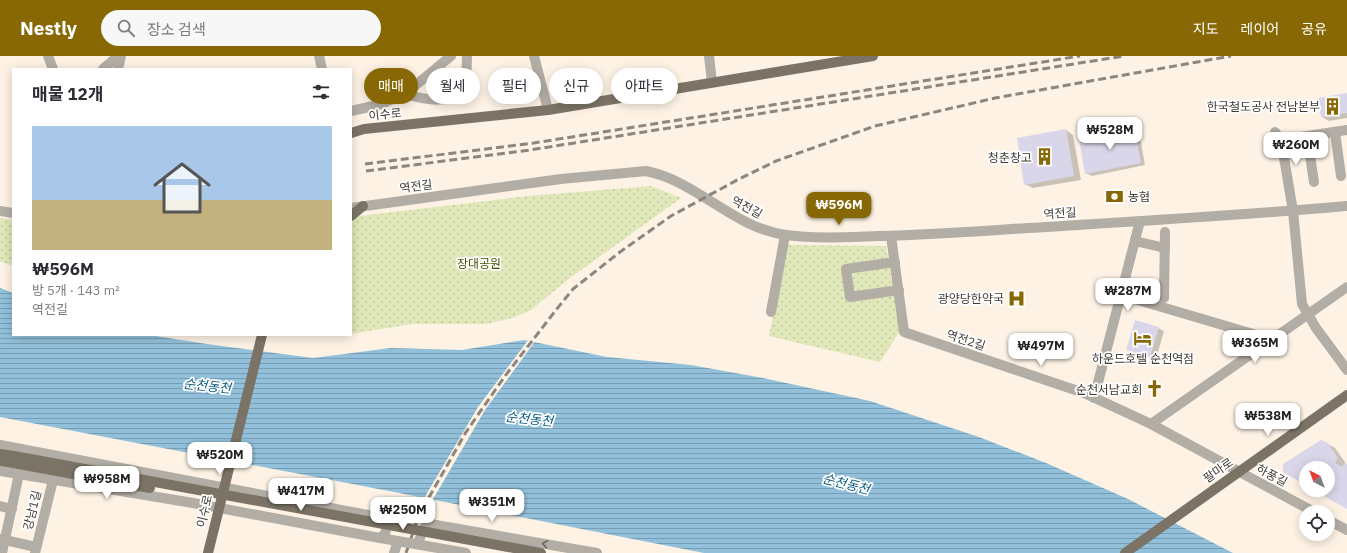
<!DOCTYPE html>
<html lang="ko">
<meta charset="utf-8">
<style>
:root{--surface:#fff;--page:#f7f7f7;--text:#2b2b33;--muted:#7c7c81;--accent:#886805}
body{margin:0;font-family:"IBM Plex Sans","Noto Sans KR",sans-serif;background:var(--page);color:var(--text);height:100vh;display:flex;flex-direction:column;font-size:15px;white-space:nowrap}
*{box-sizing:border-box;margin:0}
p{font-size:13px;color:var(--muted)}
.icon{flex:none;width:22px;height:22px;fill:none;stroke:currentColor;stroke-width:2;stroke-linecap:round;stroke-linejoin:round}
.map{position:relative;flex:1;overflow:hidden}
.panel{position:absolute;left:12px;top:12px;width:340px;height:268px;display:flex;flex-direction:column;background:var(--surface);border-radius:0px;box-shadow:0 2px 10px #0003}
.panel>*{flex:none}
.top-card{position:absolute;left:364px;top:12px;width:380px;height:36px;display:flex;gap:8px}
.needle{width:26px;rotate:319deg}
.fabs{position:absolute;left:1299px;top:405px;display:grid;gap:8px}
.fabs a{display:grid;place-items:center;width:36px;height:36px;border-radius:50%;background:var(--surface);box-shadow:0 2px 10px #0003;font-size:20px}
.price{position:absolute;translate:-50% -34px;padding:0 9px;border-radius:8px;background:#fff;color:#222;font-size:13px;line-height:26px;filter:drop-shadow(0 1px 2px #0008)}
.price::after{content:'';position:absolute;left:50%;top:24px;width:12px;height:9px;margin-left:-6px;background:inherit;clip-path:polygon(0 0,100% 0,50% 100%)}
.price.active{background:var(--accent);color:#fff}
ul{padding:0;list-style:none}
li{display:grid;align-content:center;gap:8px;height:212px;padding:0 20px}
li span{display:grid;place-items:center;height:124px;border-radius:0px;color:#555}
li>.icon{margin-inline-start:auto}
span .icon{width:72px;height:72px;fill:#fffc;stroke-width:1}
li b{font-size:17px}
h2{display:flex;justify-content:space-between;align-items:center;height:48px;padding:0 20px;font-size:17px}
.tag{padding:0 14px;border-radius:18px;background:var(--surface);box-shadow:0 2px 10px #0003;font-size:14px;line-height:36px}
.tag.active{background:var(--accent);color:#fff}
header{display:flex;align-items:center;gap:24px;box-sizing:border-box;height:56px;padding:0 20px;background:var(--accent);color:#fff}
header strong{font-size:19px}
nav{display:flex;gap:22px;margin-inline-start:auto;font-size:14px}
.search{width:280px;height:36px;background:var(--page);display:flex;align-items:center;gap:10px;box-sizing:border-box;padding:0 14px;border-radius:22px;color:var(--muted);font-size:15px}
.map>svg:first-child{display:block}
.green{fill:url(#green-dots)}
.water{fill:url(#water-rules)}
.pier{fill:#fdf2e4}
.shadow{fill:#0003}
.building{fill:#d9d6ea}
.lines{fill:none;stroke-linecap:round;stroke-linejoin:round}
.minor{stroke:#b2aea6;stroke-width:10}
.major{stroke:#7b7466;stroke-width:10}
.rail{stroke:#8e867c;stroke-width:3;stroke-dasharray:8 4;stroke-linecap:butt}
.minor-bridge{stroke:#b2aea6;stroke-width:10}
.major-bridge{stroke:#7b7466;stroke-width:10}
.oneway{stroke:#67635b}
.labels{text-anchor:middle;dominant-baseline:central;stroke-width:3.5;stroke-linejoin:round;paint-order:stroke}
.poi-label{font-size:12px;fill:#3f3a33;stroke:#fff;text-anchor:end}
.street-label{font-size:12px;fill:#3f3a33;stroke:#fff}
.park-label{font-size:12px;fill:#4a5002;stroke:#fff}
.water-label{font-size:13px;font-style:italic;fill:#075c80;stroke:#fff}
</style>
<header>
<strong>Nestly</strong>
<div class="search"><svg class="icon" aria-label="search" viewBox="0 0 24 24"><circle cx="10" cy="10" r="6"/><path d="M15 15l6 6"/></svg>장소 검색</div>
<nav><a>지도</a><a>레이어</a><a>공유</a></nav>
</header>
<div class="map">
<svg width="1347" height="497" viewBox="0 0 1347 497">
<defs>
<pattern id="green-dots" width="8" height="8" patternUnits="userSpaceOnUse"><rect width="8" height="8" fill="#e0e7b8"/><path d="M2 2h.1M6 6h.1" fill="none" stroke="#c1c79f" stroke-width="1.8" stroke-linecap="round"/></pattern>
<pattern id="water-rules" width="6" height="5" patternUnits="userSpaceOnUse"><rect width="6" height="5" fill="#92c0db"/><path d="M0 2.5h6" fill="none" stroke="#799db2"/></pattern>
</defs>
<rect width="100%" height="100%" fill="#fdf2e4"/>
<g class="green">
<path d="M651,130L681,142L570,222L531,254L512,262L486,268H412L351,278V161L528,140Z"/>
<path d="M0,162L13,164V210L0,205Z"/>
<path d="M787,189L886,190L900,275L880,306L769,280Z"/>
</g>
<path class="water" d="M0,232L13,237V279H149L207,288L313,302L391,292L462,294L524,284L607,301L691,309L763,322L870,345L979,381L1046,407L1128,443L1233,497H704L389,435L0,361Z"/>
<path class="pier" d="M529,283L536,284L485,354L432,445L423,444L478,351Z"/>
<g class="shadow">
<path d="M1347,38V62L1329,65L1322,61Z"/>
<path d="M1133,73L1139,76L1145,109L1092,120L1086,117Z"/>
<path d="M1066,74L1073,79L1081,124L1033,132L1025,128Z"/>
<path d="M1158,272L1164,275L1156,303L1128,294Z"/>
<path d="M1328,388L1335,392L1347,409V452L1326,434H1328V412H1306V429L1285,417L1283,412L1284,409Z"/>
</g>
<g class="building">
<path d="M1347,37V57L1321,61L1318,42Z"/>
<path d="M1134,72L1141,107L1085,118L1079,83Z"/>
<path d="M1066,73L1074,120L1024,129L1017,82Z"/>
<path d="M1135,264L1159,271L1150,301L1126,294Z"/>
<path d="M1321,384L1328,387L1338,402L1335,407L1342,411L1345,406L1347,409V453L1322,439L1325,434H1328V412H1306L1305,429L1283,416V408Z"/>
</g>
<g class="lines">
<g class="minor">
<path d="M48,0L53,13"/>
<path d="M319,0L322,13"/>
<path d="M534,0L548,54"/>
<path d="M709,0L712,26"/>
<path d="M103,13L118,0"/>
<path d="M118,13L121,0"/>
<path d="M405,38C426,44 449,49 466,33L467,0"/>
<path d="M351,55L378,49L405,38L451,0"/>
<path d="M1275,76L1281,84L1293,155L1302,248L1316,272L1347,314"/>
<path d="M1335,76L1341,120"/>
<path d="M1307,80L1314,126"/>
<path d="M1281,84L1347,74"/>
<path d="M351,152L561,123L646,115C697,125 733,172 786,179C817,183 848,181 879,180C924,179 968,176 1012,173C1124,166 1236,160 1347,150"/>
<path d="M0,155L13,157"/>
<path d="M891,180L904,276L1084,337L1151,368L1314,456"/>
<path d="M1135,185L1165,192"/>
<path d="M895,206L846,213L850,241L899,234"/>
<path d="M1121,239L1270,283"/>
<path d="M1164,242L1165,176"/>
<path d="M771,256L785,179"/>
<path d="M1094,342L1140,165"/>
<path d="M1151,368L1347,231"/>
<path d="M0,389L389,463L385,478L380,482L193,447L0,415"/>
<path d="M0,450L12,453"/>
<path d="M1328,464L1347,474"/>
<path d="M0,483L36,491"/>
<path d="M2,497L19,418"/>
<path d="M35,497L53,424"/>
<path d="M394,497L398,485"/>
<path d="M466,497L421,489L419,484L425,471L430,468L597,497"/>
</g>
<g class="major">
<path d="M351,77L364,73L548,54L873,0"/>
<path d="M351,160L363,150"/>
<path d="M0,398L14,400"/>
<path d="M0,405L13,407"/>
<path d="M208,497L262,279"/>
<path d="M1125,497L1347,339"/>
</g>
<g class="rail">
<path d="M365,108L534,87L1080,0"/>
<path d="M366,115L530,94L1124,0"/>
<path d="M406,497L419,459L466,376L505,320L556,254L573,233L620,196L671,160L739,123L776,105L875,70L995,42L1231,0"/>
</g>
<path class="minor-bridge" d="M380,482L421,489"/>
<g class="major-bridge">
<path d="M14,400L541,497"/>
<path d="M13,407L150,432"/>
</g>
</g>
<defs><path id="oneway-chevron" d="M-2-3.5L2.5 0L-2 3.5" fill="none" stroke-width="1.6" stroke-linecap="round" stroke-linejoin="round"/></defs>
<use class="oneway" href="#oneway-chevron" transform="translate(545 488) rotate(-170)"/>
<defs>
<symbol id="building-bare" viewBox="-9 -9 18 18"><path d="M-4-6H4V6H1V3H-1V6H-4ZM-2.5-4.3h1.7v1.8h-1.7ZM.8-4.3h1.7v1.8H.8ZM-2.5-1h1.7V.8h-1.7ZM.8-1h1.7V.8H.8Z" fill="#886805" stroke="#fff" stroke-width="2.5" paint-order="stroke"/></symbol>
<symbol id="bank-bare" viewBox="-9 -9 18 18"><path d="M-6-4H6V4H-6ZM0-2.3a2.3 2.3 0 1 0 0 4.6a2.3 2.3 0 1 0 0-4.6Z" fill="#886805" stroke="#fff" stroke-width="2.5" paint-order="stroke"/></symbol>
<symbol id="hospital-bare" viewBox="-9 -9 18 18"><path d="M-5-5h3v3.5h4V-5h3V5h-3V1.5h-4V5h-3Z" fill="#886805" stroke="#fff" stroke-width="2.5" paint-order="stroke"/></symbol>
<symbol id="hotel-bare" viewBox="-9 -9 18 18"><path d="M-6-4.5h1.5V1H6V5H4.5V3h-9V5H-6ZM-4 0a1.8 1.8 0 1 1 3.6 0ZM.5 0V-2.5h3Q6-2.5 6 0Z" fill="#886805" stroke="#fff" stroke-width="2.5" paint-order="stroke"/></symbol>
<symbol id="church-bare" viewBox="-9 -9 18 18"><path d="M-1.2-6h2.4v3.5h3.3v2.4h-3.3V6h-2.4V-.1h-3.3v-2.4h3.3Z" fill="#886805" stroke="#fff" stroke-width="2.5" paint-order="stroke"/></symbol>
</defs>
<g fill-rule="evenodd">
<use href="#building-bare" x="1320" y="38" width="25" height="25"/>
<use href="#building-bare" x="1032" y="88" width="25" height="25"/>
<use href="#bank-bare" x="1102" y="128" width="25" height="25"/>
<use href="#hospital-bare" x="1004" y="230" width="25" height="25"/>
<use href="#hotel-bare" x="1130" y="270" width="25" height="25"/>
<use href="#church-bare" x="1142" y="320" width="25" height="25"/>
</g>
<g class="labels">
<g class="poi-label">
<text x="1320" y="50">한국철도공사 전남본부</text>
<text x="1032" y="101">청춘창고</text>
<text x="1128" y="140" text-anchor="start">농협</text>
<text x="1004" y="242">광양당한약국</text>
<text x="1143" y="302" text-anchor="middle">하운드호텔 순천역점</text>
<text x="1142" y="333">순천서남교회</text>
</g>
<g class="street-label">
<text transform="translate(385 58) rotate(-6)">이수로</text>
<text transform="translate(416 130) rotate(-8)">역전길</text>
<text transform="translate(747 151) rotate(28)">역전길</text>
<text transform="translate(1060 157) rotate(-4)">역전길</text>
<text transform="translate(966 284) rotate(18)">역전2길</text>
<text transform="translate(1218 414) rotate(-35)">팔마로</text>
<text transform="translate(1272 419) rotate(28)">하풍길</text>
<text transform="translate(32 454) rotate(-76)">강남1길</text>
<text transform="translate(204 455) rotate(-77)">이수로</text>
</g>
<g class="park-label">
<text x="479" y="207">장대공원</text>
</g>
<g class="water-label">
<text transform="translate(207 330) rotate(6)">순천동천</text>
<text transform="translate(529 363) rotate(6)">순천동천</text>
<text transform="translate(846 428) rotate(14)">순천동천</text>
</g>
</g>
</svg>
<div class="fabs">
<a><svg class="needle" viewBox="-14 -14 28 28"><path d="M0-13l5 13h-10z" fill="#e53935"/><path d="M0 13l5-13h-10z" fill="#7c7c81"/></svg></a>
<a><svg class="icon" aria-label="locate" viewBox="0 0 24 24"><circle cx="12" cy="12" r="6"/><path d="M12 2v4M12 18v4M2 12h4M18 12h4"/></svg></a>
</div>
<b class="price" style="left:1110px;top:95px">₩528M</b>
<b class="price" style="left:1296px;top:110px">₩260M</b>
<b class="price active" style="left:839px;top:170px">₩596M</b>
<b class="price" style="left:1128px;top:256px">₩287M</b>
<b class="price" style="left:1255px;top:308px">₩365M</b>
<b class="price" style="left:1041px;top:311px">₩497M</b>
<b class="price" style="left:1268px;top:381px">₩538M</b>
<b class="price" style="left:220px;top:420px">₩520M</b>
<b class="price" style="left:107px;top:444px">₩958M</b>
<b class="price" style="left:301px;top:456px">₩417M</b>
<b class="price" style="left:492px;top:467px">₩351M</b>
<b class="price" style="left:403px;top:475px">₩250M</b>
<div class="top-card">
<a class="tag active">매매</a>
<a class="tag">월세</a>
<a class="tag">필터</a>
<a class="tag">신규</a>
<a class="tag">아파트</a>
</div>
<section class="panel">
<h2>매물 12개<svg class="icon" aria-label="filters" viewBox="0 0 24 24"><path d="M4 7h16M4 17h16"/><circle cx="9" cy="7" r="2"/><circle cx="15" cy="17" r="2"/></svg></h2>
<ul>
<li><span style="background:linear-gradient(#a9c7e8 60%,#c2b280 0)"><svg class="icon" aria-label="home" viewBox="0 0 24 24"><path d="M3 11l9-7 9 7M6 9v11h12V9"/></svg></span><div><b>₩596M</b><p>방 5개 · 143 m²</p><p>역전길</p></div></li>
</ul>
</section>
</div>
